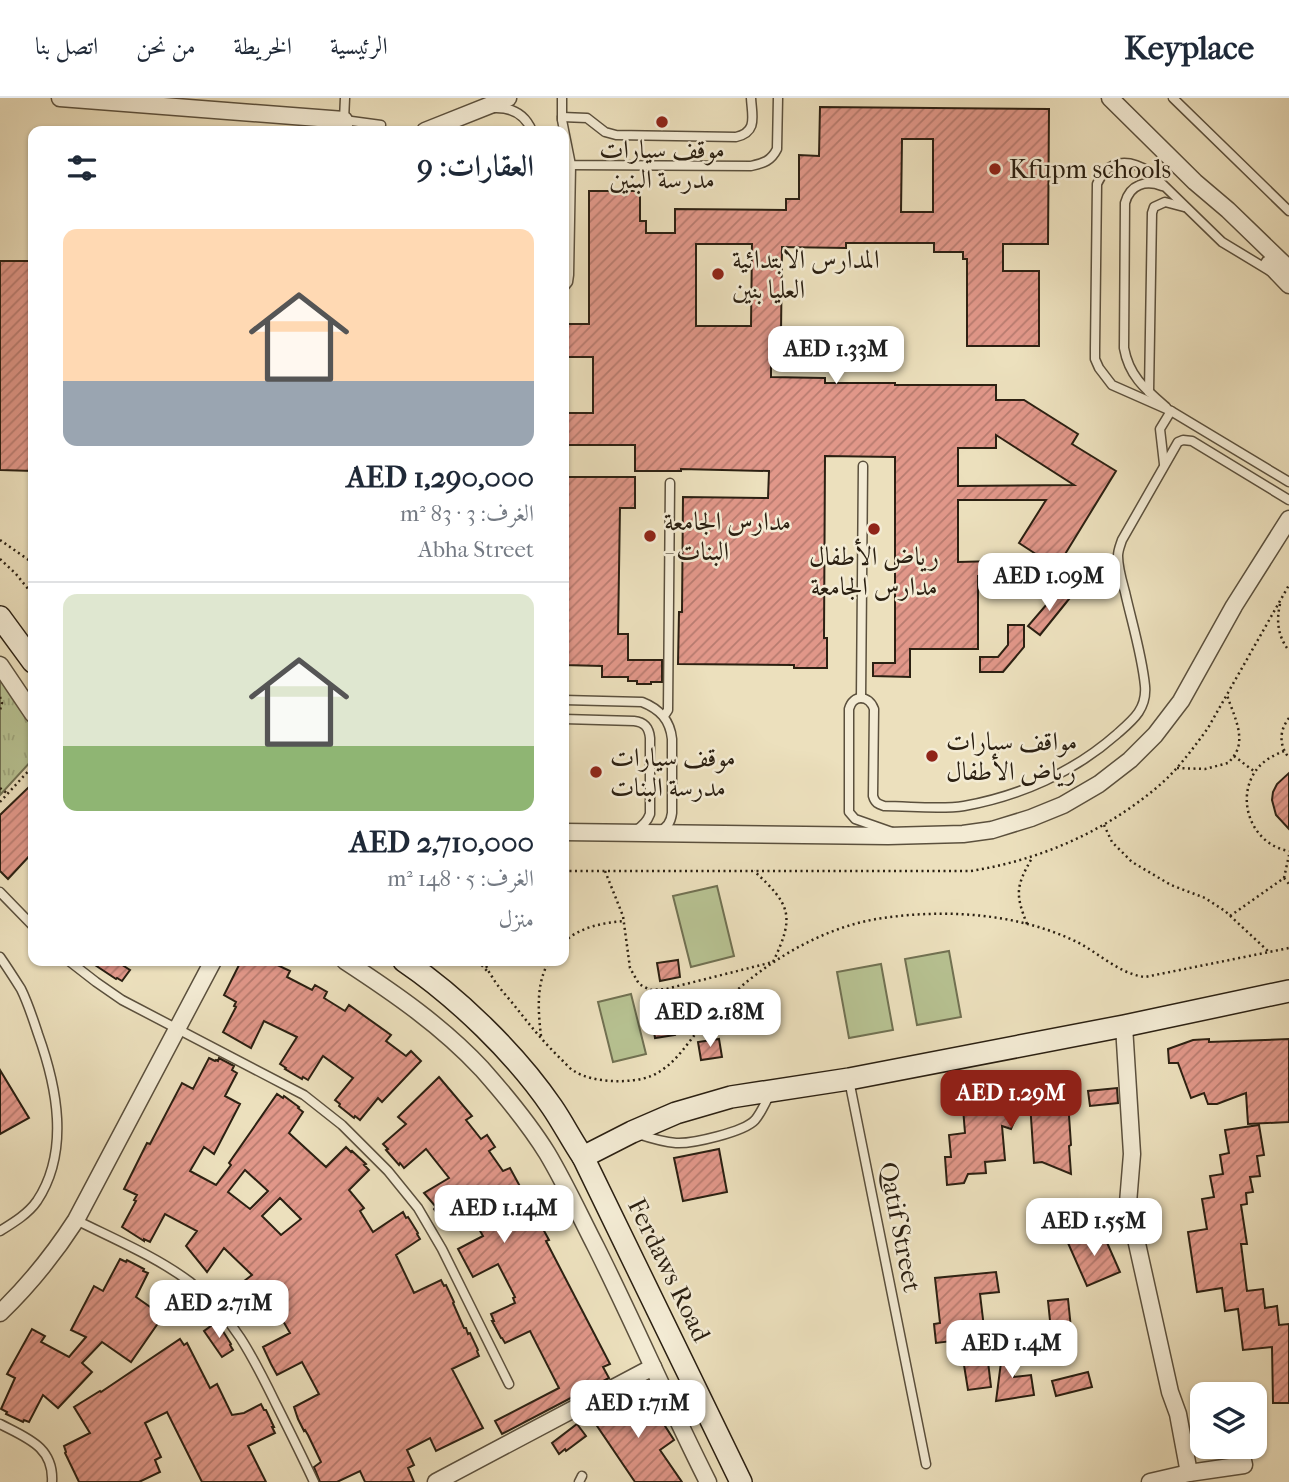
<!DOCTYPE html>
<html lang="ar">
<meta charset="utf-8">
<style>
:root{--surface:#fff;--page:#f6f6f7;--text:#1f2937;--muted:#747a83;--line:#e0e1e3;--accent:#8f2418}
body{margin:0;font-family:"IM FELL French Canon",Amiri,serif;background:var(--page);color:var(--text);direction:rtl;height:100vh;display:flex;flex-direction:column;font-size:26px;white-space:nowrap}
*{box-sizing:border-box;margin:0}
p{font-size:23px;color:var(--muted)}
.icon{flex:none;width:38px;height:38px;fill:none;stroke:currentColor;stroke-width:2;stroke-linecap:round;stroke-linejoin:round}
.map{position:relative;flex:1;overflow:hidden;direction:ltr}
.panel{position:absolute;left:28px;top:28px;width:541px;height:840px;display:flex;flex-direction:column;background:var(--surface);border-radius:14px;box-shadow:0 2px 5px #0004;direction:rtl}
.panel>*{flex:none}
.fabs{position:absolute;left:1190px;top:1284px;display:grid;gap:14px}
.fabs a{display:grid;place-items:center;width:77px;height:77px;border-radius:14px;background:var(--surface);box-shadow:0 2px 5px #0004;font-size:35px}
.price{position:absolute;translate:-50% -60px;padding:0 16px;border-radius:14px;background:#fff;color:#222;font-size:23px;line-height:46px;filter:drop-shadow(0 2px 4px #0008)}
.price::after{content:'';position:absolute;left:50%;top:42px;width:21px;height:16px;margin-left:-10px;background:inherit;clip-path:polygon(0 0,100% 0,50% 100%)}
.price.current{background:var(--accent);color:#fff}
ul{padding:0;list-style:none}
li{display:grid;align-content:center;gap:14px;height:371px;padding:0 35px}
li+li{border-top:2px solid var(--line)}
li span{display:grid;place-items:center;height:217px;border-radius:14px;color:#555}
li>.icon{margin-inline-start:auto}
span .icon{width:126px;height:126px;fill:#fffc;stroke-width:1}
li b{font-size:30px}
h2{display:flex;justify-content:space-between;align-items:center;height:84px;padding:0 35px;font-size:30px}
header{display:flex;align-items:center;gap:42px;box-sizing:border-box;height:98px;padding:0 35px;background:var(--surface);border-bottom:2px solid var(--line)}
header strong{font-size:33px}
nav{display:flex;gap:38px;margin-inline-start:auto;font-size:24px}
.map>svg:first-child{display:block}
.park{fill:url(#park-tufts);stroke:#717152;stroke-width:2}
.pitch{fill:#b7c292;stroke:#717152;stroke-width:2}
.building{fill:url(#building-hatch);stroke:#2b2012;stroke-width:2;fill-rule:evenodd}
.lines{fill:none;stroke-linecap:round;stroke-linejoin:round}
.lane-casing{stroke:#5b503d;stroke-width:11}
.street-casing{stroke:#5b503d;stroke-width:19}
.secondary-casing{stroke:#2b2012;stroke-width:24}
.path{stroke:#2b2012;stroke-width:2.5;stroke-dasharray:2 3.5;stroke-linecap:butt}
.lane{stroke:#f3ebd4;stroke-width:8}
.street{stroke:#f3ebd4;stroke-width:16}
.secondary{stroke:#f3ebd4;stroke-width:21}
.poi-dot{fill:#8f2418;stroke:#f3ebd4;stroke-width:2.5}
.labels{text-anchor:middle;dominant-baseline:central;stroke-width:5;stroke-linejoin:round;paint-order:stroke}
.poi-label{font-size:26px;fill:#2b2012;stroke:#f3ebd4;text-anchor:start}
.street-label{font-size:26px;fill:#2b2012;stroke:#f3ebd4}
</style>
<header>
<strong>Keyplace</strong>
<nav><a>الرئيسية</a><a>الخريطة</a><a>من نحن</a><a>اتصل بنا</a></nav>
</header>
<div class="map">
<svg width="1289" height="1384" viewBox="0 0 1289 1384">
<defs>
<pattern id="park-tufts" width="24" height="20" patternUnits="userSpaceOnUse" patternTransform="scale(1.75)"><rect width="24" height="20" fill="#b7c292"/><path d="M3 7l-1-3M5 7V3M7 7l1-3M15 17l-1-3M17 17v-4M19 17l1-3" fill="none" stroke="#9ea67d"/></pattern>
<pattern id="building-hatch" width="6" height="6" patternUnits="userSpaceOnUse" patternTransform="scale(1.75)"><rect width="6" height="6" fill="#e19789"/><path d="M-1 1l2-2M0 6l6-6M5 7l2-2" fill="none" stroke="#b77b6f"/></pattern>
</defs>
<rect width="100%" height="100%" fill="#ece0bd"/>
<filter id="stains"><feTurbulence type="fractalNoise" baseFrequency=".00286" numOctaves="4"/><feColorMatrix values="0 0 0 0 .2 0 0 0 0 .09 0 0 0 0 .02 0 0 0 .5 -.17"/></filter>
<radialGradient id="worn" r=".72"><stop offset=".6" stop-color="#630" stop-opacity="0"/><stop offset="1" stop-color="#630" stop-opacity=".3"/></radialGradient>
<path class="park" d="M0,577L33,628V661L0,697Z"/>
<g class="pitch">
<path d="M717,788L734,858L691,869L673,798Z"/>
<path d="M949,853L961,919L917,927L905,861Z"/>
<path d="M881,866L893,932L849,940L837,874Z"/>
<path d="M631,896L646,956L613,964L598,904Z"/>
</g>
<g class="building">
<path d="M820,9L1049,11L1048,146H1003V173H1039V248H967V161H963V154H934V145H846V150L782,149L781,235H771V279L825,280V285H895V287H996V302H1024L1078,336L1072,346L1116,373L1059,466V475L978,478V551H910V579L873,578V565H895V359L825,358L824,540H827V570H794V567L678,566L679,514H682L683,399L768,400L769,373L681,371V373H635V347H564V315H593V259H564V226H589V93H640V123H646V135H675V111L786,112V101H799V57L819,58ZM902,41H933V114H901ZM696,146H752L751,228H696ZM996,337L1074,387L958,388V350H996ZM958,402H1046L1019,445L1045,462L958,464Z"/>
<path d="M0,163H33V373L0,372Z"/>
<path d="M564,379H635V410H620L618,536H628V562H662V584H651V586H637V583H628V579H602V568L564,567Z"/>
<path d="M1059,492L1069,501L1040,537L1028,528Z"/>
<path d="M1008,527H1024V549L1003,574H980V559H998L1008,547Z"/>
<path d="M1289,675V731L1276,717L1272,702L1273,694L1277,686Z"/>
<path d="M33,685V754L8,781L0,773V717Z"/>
<path d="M678,862L680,879L660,883L657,865Z"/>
<path d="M89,863H116L130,872L122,883L117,880L116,881Z"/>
<path d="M241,863H269L290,873L287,879L312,892L315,887L327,894L324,900L345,913L349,907L391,937L386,943L406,958L411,953L421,963L382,1004L378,1000L360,1022L355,1018L354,1020L339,1008L340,1006L335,1002L353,980L323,958L308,982L303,979L302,981L285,971L286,970L280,966L297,939L264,923L251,950L223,934L236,909L234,908L236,904L224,897Z"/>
<path d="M672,919L675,937L655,940L652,922Z"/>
<path d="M719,941L722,959L701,962L698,944Z"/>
<path d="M1209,941V944L1289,941V1024L1248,1026L1246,995L1217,1006H1208L1204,995L1191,1000L1178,965H1169L1168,951L1193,942Z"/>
<path d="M209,960L215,963L216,962L218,963L219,960L234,968L232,972L237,975L225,998L240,1006L214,1056L204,1049L190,1073L216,1087L231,1067L229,1065L277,996L283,1000L284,998L299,1009L298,1010L303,1014L289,1035L326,1069L346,1049L351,1054L352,1053L366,1066L364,1067L369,1072L349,1092L364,1110L360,1113L373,1134L403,1114L406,1120L408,1119L418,1135L417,1136L420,1141L396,1157L414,1195L441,1182L444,1188L446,1187L454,1204L453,1205L464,1230H466L468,1236L470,1235L478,1252L477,1253L479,1258L452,1271L483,1330L436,1353L430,1340L407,1352L414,1367L408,1370L414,1384H365L360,1373L337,1384H320L314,1369L321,1364L308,1337L305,1332L304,1333L298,1321L294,1309L319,1296L302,1264L277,1277L271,1266L263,1249L290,1235L271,1202L247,1221L243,1216L242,1218L230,1203L231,1202L227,1196L252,1177L224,1150L207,1174L186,1148L197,1133L165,1116L150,1144L144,1141V1143L122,1129L136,1103L134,1102L137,1097L124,1091L147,1045L150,1046L182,985L193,991ZM245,1072L268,1093L250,1111L228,1094ZM280,1100L301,1121L281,1137L262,1118Z"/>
<path d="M0,972L29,1020L0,1036Z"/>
<path d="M1047,977L1041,992L1068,1003L1071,1047L1069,1048L1071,1076L1042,1064L1034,1065L1029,989L1011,1031L1002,1028L1005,1062L985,1064L986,1075L968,1076L964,1085L947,1087L945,1059H951L949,1037L965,1035L963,1010L998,1008L996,985L1005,989L1008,980Z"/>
<path d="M439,979L472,1018L466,1022L481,1041L487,1037L495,1049L489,1053L503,1073L510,1070L549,1142L546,1143L610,1266L603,1269L609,1280L502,1336L495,1323L559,1290L530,1233L505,1245L502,1240H501L492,1223H494L491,1216L515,1205L513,1200L515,1199L498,1166L473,1179L458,1151L483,1138L466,1108L442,1122L434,1111L436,1109L424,1095L449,1080L426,1051L404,1070L400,1065L399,1067L386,1052L388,1051L383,1046L406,1026L398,1019Z"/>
<path d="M1117,990L1118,1005L1090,1008L1088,993Z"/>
<path d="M1259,1027L1264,1057L1257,1058L1260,1078L1250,1079L1253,1094L1246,1095L1247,1106L1241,1107L1247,1146H1241L1247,1193L1263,1191L1265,1210L1277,1208L1279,1227L1289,1226V1305H1273L1272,1249L1243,1252L1238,1211L1225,1213L1222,1190L1197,1194L1188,1134L1207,1131L1202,1101L1214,1099L1210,1078L1223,1076L1220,1057L1229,1055L1225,1032Z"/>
<path d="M719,1051L727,1094L683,1103L674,1060Z"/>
<path d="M1101,1131L1120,1174L1087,1188L1068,1145Z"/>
<path d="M120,1161L126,1164L127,1162L144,1171L143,1173L148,1175L136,1199L163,1218L131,1264L102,1244L82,1265L92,1274L58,1310L43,1297L29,1324L24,1322L23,1324L6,1316L7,1314L1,1311L15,1280L7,1276L32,1231L45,1238L41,1244L69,1259L86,1239L71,1232L94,1188L103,1193Z"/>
<path d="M996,1174L999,1194L980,1196L991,1289L968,1292L960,1242L936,1245L934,1226L940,1225L935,1180Z"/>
<path d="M1068,1201L1073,1250L1053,1252L1048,1203Z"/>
<path d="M215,1225L219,1231L221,1230L231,1246L230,1247L233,1252L222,1259L204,1233Z"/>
<path d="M180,1241L184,1247L187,1245L210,1290L217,1286L232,1317L244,1315L261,1306L264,1312H266L274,1329H272L275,1335L248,1348L266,1384H202L167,1314L145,1325L161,1359L155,1362L160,1374L139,1384H79L65,1355L66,1354L64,1348L90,1335L74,1309L100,1293L101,1294Z"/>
<path d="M1004,1241H1007L1014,1279L1031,1277L1034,1297L996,1303Z"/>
<path d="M1088,1274L1092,1289L1056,1298L1052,1283Z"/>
<path d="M634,1294L641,1304L647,1300L674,1342L660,1352L682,1384H635L593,1322Z"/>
<path d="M577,1326L586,1338L566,1353L565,1351L559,1356L552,1345Z"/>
</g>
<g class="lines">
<defs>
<g id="lane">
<path d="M345,0L344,22L381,27"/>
<path d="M1173,0L1289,113"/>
<path d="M493,10C511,9 525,16 532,33"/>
<path d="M562,19L587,20L605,34L616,37L736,39C758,34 752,18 751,0"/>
<path d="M562,21V0"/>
<path d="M562,22L571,67L751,68C764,65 771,63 777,51L778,0"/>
<path d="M1162,88C1146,82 1130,86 1125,105L1124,250C1129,278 1145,291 1166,309"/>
<path d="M1270,173L1222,144L1150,74C1128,60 1108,61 1097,86L1095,251V261L1099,270L1112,287L1171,313L1289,384"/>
<path d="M564,189L568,184L569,177L571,67"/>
<path d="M1149,294L1152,115L1154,109L1165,104L1184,109"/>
<path d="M1164,366L1160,331L1171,313"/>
<path d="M861,600L863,368"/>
<path d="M564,602L642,604C660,611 670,622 672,641V715C671,723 668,730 659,733"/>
<path d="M664,618L668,612L670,385"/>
<path d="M564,621L634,623C644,624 649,629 650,640V716C647,724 643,728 636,732"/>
<path d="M892,734L855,721L849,714V611C853,596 869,597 874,611L873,698C875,705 878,706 884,708C910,708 940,712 964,708C1020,698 1074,674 1117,636C1133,622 1147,611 1145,588C1142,557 1132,525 1125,494C1122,483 1118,470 1118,458C1118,452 1120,448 1122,442L1178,344L1183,342L1192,343L1289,402"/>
<path d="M0,794L33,828"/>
<path d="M0,859C7,869 14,880 21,891C28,905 33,921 38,936C57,989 70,1053 37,1103C28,1116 13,1125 0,1133"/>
<path d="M69,863L96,884L122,902L304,997L342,1027L388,1073L418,1110L442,1151L509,1286"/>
<path d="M849,982L926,1366"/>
<path d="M638,1036C650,1040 663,1044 676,1045C692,1046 744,1034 755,1022C761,1015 765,1005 769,998"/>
<path d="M76,1122C114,1141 157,1159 190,1184C233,1218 253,1259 276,1306C289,1332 302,1358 314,1384"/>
<path d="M0,1326C27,1340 54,1349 52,1384"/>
<path d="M579,1384L582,1378"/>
</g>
<g id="street">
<path d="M60,0L344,22V33"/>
<path d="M1110,0L1195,84L1228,112L1289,171"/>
<path d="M425,33L508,0"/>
<path d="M1269,166L1289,187"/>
<path d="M0,567L33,616"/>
<path d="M564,734L888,738L963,736L992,732L1031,720L1063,707L1099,686L1130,662L1155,637L1181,603L1234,508L1289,421"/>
<path d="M345,863C394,895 442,928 482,971C505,997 529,1026 547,1055C565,1085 580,1118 596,1149C635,1227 669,1307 708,1384"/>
<path d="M1124,928L1132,1056L1128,1105L1170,1294L1178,1316L1189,1375"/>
<path d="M0,1215C29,1187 54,1156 76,1122L213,863"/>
<path d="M436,1384L653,1269"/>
<path d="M1150,1384L1189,1375L1244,1367L1240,1349"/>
</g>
<g id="secondary">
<path d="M0,519L33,564"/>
<path d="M404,863C457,899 516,956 552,1009C563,1025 572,1043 583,1059L632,1034L676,1015L731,999L849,981L1124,928L1289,893"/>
<path d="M583,1059L741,1384"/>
</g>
</defs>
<use href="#lane" class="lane-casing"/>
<use href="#street" class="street-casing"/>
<use href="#secondary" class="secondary-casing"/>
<g class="path">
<path d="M0,442L33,465"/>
<path d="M0,461L16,476L33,497"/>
<path d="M1280,506C1276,524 1278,538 1289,553"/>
<path d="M0,599L2,605L0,612"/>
<path d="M1289,620C1279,633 1279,647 1289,660"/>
<path d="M1284,653C1274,657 1264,662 1257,671C1234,701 1252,747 1289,753"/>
<path d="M1234,658L1255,674"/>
<path d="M1177,670L1205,671L1228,665C1232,661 1236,656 1238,650C1243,633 1232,613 1227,597"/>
<path d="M0,690L8,696"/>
<path d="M0,704L33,668"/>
<path d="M1104,727L1112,744L1132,764L1171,787L1205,800L1225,813L1269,854"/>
<path d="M564,773H971C1039,762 1102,735 1155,691C1176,674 1192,652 1208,630L1289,487"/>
<path d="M605,773L623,818L630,870L639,886L650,892L666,891L773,864C795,818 791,807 754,773"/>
<path d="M1284,780L1289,757"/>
<path d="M1230,818L1284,780L1289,786"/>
<path d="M1027,826C1015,796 1016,788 1032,760"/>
<path d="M564,844C580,829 602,825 624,823"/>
<path d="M478,863L487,873"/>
<path d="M484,863C486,867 488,873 491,877C497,888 506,897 514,907C529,926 544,945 562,962C566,966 570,971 574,973C592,985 632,986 651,978C676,968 690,940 707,922C750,873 817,829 883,820C946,811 1016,815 1075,843C1098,854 1119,876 1145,879L1289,850"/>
<path d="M541,938C538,912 536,886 549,863"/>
</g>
<use href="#lane" class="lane"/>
<use href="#street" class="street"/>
<use href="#secondary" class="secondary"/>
</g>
<g class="poi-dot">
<circle cx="662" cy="24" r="7"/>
<circle cx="995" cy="71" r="7"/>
<circle cx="718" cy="176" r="7"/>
<circle cx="874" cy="431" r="7"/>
<circle cx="650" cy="438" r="7"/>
<circle cx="932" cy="658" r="7"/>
<circle cx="596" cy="674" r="7"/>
</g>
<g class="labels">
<g class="poi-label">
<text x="662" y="51" text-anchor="middle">موقف سيارات<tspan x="662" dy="30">مدرسة البنين</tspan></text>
<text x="1009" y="71">Kfupm schools</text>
<text x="732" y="161">المدارس الابتدائية<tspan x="732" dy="30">العليا بنين</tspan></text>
<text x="664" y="423">مدارس الجامعة<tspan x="664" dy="30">- البنات</tspan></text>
<text x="874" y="458" text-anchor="middle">رياض الأطفال<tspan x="874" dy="30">مدارس الجامعة</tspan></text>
<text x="946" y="643">مواقف سيارات<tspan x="946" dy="30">رياض الأطفال</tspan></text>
<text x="610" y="659">موقف سيارات<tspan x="610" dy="30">مدرسة البنات</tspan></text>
</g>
<g class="street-label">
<text transform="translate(900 1129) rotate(79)">Qatif Street</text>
<text transform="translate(669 1172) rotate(64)">Ferdaws Road</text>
</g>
</g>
<rect width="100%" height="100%" filter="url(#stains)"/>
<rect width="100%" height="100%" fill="url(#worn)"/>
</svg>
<div class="fabs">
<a><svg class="icon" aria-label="layers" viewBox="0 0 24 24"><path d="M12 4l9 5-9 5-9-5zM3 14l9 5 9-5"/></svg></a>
</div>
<b class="price" style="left:836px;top:288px">AED 1.33M</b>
<b class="price" style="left:1049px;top:515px">AED 1.09M</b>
<b class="price" style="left:710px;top:951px">AED 2.18M</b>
<b class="price current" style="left:1011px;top:1032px">AED 1.29M</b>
<b class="price" style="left:504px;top:1147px">AED 1.14M</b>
<b class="price" style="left:1094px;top:1160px">AED 1.55M</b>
<b class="price" style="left:219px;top:1242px">AED 2.71M</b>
<b class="price" style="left:1012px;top:1282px">AED 1.4M</b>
<b class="price" style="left:638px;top:1342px">AED 1.71M</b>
<section class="panel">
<h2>العقارات: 9<svg class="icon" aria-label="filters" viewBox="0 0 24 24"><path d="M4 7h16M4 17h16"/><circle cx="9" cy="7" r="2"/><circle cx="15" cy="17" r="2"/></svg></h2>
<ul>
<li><span style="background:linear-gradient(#ffd9b3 70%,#9aa5b1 0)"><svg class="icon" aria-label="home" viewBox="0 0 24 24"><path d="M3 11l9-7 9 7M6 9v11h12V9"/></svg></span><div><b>AED 1,290,000</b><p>الغرف: 3 · 83 m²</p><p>Abha Street</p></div></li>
<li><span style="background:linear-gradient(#dfe7d0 70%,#8fb573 0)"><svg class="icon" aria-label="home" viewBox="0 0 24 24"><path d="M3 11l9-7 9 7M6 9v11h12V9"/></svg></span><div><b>AED 2,710,000</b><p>الغرف: 5 · 148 m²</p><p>منزل</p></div></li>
</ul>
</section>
</div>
